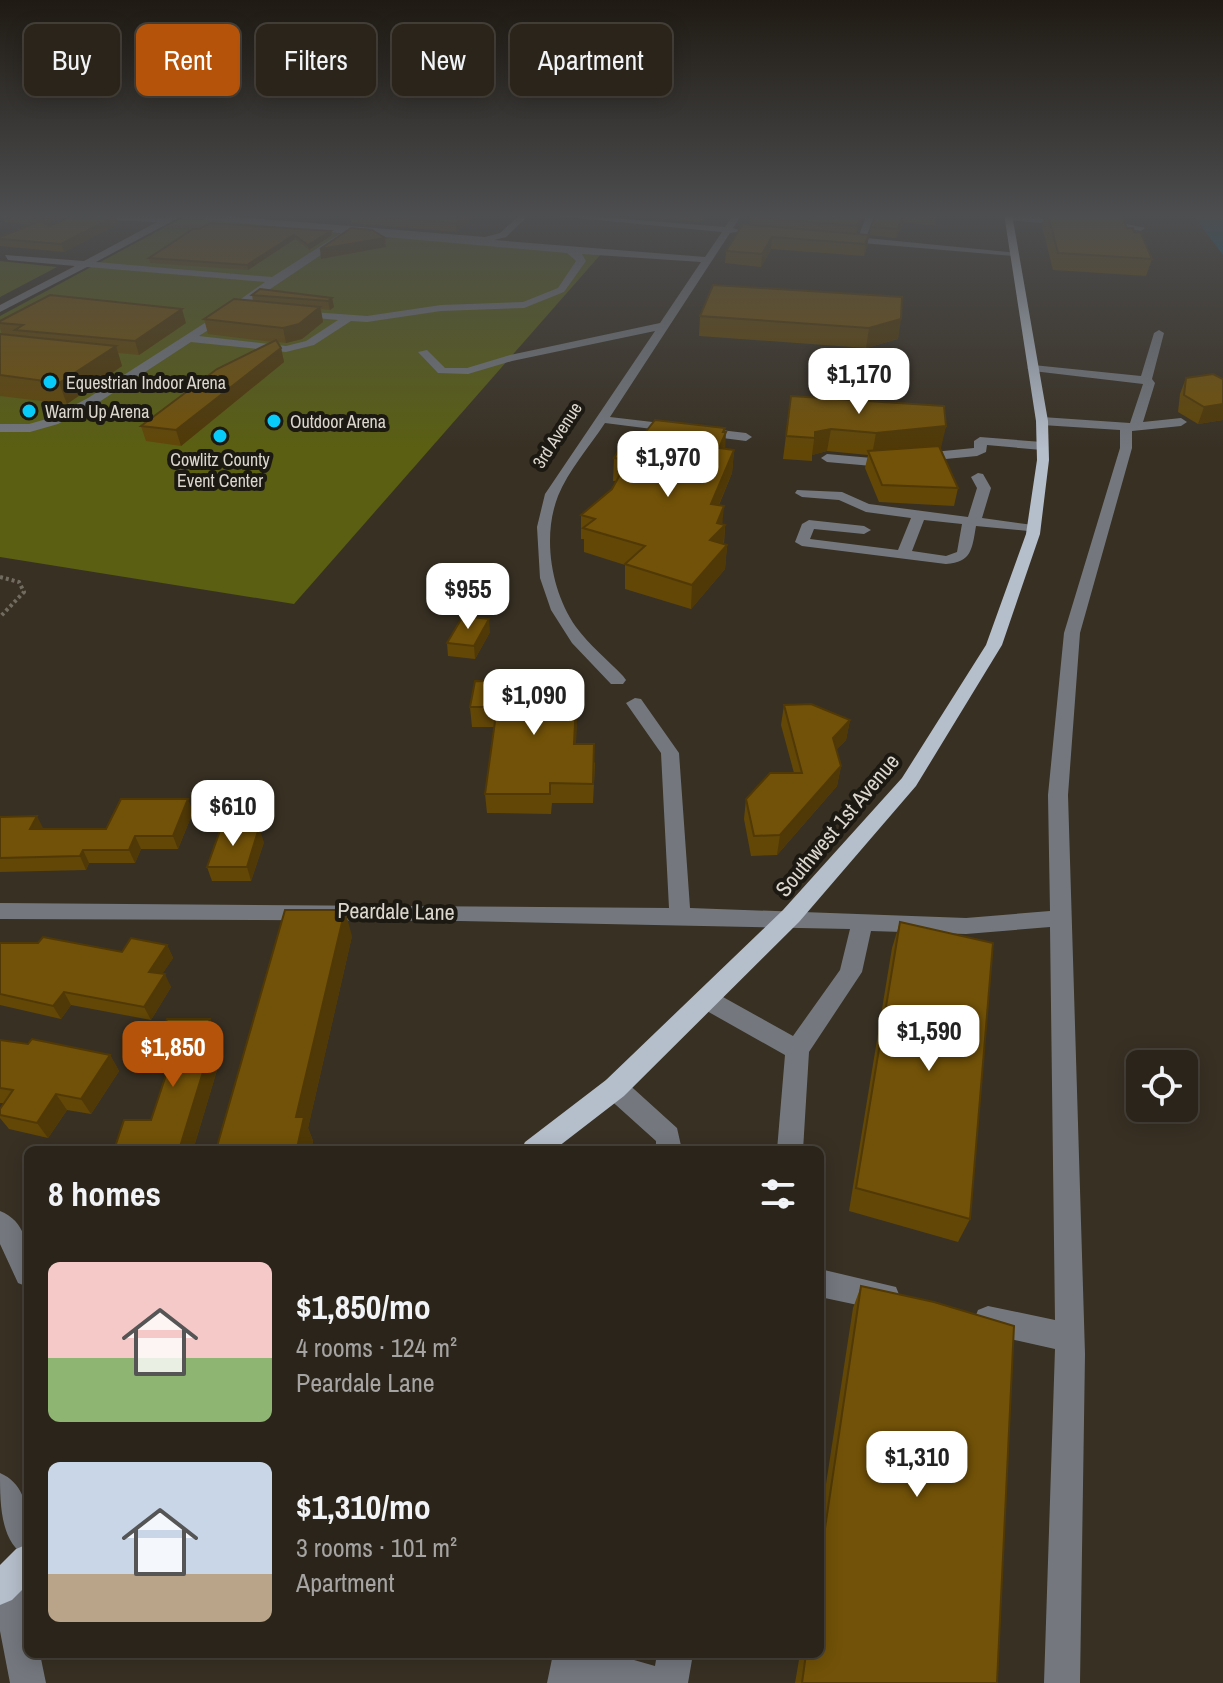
<!DOCTYPE html>
<meta charset="utf-8">
<style>
:root{--surface:#2a241a;--page:#363027;--text:#f1f3f6;--muted:#a5a4a2;--line:#464139;--accent:#b45309}
body{margin:0;font-family:"Archivo Narrow",sans-serif;background:var(--page);color:var(--text);height:100vh;display:flex;flex-direction:column;font-size:30px;white-space:nowrap}
*{box-sizing:border-box;margin:0}
p{font-size:26px;color:var(--muted)}
.icon{flex:none;width:44px;height:44px;fill:none;stroke:currentColor;stroke-width:2;stroke-linecap:round;stroke-linejoin:round}
.map{position:relative;flex:1;overflow:hidden}
.panel{position:absolute;left:24px;top:1146px;width:800px;height:512px;display:flex;flex-direction:column;background:var(--surface);border-radius:12px;box-shadow:0 4px 20px #0003,0 0 0 2px var(--line)}
.panel>*{flex:none}
.hud{position:absolute;left:24px;top:24px;width:800px;height:72px;display:flex;gap:16px}
.controls{position:absolute;left:1126px;top:1050px;display:grid;gap:16px}
.controls a{display:grid;place-items:center;width:72px;height:72px;border-radius:12px;background:var(--surface);box-shadow:0 4px 20px #0003,0 0 0 2px var(--line);font-size:40px}
.price{position:absolute;translate:-50% -68px;padding:0 18px;border-radius:16px;background:#fff;color:#222;font-size:26px;line-height:52px;filter:drop-shadow(0 2px 4px #0008)}
.price::after{content:'';position:absolute;left:50%;top:48px;width:24px;height:18px;margin-left:-12px;background:inherit;clip-path:polygon(0 0,100% 0,50% 100%)}
.price.selected{background:var(--accent);color:#fff}
ul{padding:0;list-style:none}
li{display:flex;align-items:center;gap:24px;height:200px;padding:0 24px}
li span{display:grid;place-items:center;flex:none;width:224px;height:160px;border-radius:12px;color:#555}
li>.icon{margin-inline-start:auto}
span .icon{width:96px;height:96px;fill:#fffc;stroke-width:1}
li b{font-size:34px}
h2{display:flex;justify-content:space-between;align-items:center;height:96px;padding:0 24px;font-size:34px}
.pill{padding:0 28px;border-radius:12px;background:var(--surface);box-shadow:0 4px 20px #0003,0 0 0 2px var(--line);font-size:28px;line-height:72px}
.pill.selected{background:var(--accent);color:#fff}
.map>svg:first-child{display:block}
.green{fill:#5a5f12}
.water{fill:#055b7f}
.lines{fill:none;stroke-linecap:round;stroke-linejoin:round}
.path{stroke:#726b60;stroke-width:4;stroke-dasharray:3 3;stroke-linecap:butt}
.minor{fill:#74787e;fill-rule:evenodd}
.major{fill:#b5becb;fill-rule:evenodd}
.wall{fill:#624707}
.shaded-wall{fill:#503906}
.building{fill:#725208;stroke:#503906;stroke-width:2}
.poi-dot{fill:#08cbfa;stroke:#1c1913;stroke-width:3}
.labels{text-anchor:middle;dominant-baseline:central;stroke-width:8;stroke-linejoin:round;paint-order:stroke}
.far-poi-label{font-size:18px;fill:#dbd6ce;stroke:#1c1913;text-anchor:start}
.far-street-label{font-size:18px;fill:#dbd6ce;stroke:#1c1913}
.street-label{font-size:22px;fill:#dbd6ce;stroke:#1c1913}
</style>
<div class="map">
<svg width="1223" height="1683" viewBox="0 0 1223 1683">
<rect width="100%" height="100%" fill="#383023"/>
<g class="green">
<path d="M184,217L601,254L294,604L0,557V316Z"/>
<path d="M0,261L57,267L0,297Z"/>
</g>
<path class="water" d="M1192,214H1223V255Z"/>
<g class="lines">
<path class="path" d="M0,577L19,582L24,592L0,617"/>
<g class="minor">
<path d="M91,214L166,217L173,214H200L485,237L500,233L521,214H530L506,237L494,240L705,257L722,232L534,214H565L725,227L734,214H742L733,228L742,231L730,233L610,417L746,433L752,437L746,441L605,423C590,446 568,471 558,496C542,537 551,591 576,627C589,645 608,660 623,676L626,680L623,684H611L572,643L551,610L540,578L537,527L545,494L655,331L512,361L468,374L438,373L418,352L427,350L445,368H467L510,355L660,323L701,262L582,254L586,261L564,292L524,308L441,311L367,322L351,321L314,345L286,352L191,342L96,404L58,424L30,432H0V424H29L50,418L88,398L225,310L231,309V306L265,282L87,267L0,312V305L75,266L8,260L5,255L84,261L157,222L88,219ZM180,217L341,233L272,277L96,262ZM352,234L567,253L576,261L558,288L523,302L441,305L367,316L298,311L294,312V316L338,320L306,341L286,346L199,336L233,314V311H254V307L245,306Z"/>
<path d="M867,214H875L866,238L1018,253L1013,256L839,241L842,236L858,238Z"/>
<path d="M1009,215L1041,217L1045,220L1041,223L1006,220Z"/>
<path d="M1113,221L1145,228L1141,231L1110,226Z"/>
<path d="M1159,330L1164,333L1152,379L1155,383L1143,422L1181,418L1187,422L1181,426L1132,431V448L1080,633L1068,795L1085,1354L1080,1683H1044L1055,1349L988,1334L978,1330L974,1320L978,1310L988,1306L1055,1320L1050,927L966,934L871,931L862,972L809,1052L803,1150H777L785,1055L698,1006L695,999L698,992L706,990L714,992L793,1036L840,970L850,929L460,921L0,919V903L669,908L661,753L626,703L635,698L641,699L679,753L690,908L966,918L1050,911L1048,795L1064,633L1120,448V430L1042,425L1036,421L1042,417L1130,423L1143,384L1033,371L1027,368L1033,365L1141,376L1154,333Z"/>
<path d="M980,437L1042,442L1048,446L1042,450L987,445L986,452L977,456L872,466L827,462L821,458L827,454L872,458L974,448V441Z"/>
<path d="M978,473L983,474L991,488L982,518L1033,525L1040,529L1038,532L976,526C972,549 972,562 946,564L802,546L795,542L802,524L809,520L864,526L871,530L864,534L814,529L810,539L898,550L911,518L866,512L839,500L802,497L795,493L797,490L842,492L869,504L968,517L977,488L971,477ZM924,520L962,524L957,552L946,556L912,551Z"/>
<path d="M615,1077L624,1080L677,1128L682,1150H656V1141L606,1096L603,1088L606,1080Z"/>
<path d="M0,1211C32,1224 28,1258 28,1287L18,1283L0,1244Z"/>
<path d="M820,1269L896,1287L900,1297L896,1307L886,1311L820,1297Z"/>
<path d="M0,1473C33,1487 28,1528 28,1557C0,1544 0,1503 0,1473Z"/>
<path d="M7,1564L19,1569C30,1597 28,1625 28,1654H40L46,1683H10L0,1631V1567Z"/>
<path d="M553,1654H613L655,1666L657,1654H693L688,1683H547Z"/>
</g>
<g class="major">
<path d="M1004,214H1012L1048,421L1049,460L1040,534L1002,645L916,786L799,922L624,1096L554,1150H521L525,1142L606,1080L783,910L902,778L986,645L1026,534L1037,460L1036,421Z"/>
<path d="M28,1544V1584L12,1600L0,1605V1565L16,1549Z"/>
</g>
</g>
<g class="wall">
<path d="M2,214H71L46,225L49,226L116,216L118,224L64,252L0,246V237L30,225L5,222Z"/>
<path d="M351,214H477L456,232L351,223L350,215Z"/>
<path d="M623,214H706L700,222L623,215Z"/>
<path d="M864,214L856,234L869,235L867,247L864,256L771,249L761,267L725,263L726,251L749,225L750,217Z"/>
<path d="M876,214H936L934,225L904,223L896,238L870,235L871,227Z"/>
<path d="M1039,214H1121L1127,228L1134,232L1152,259L1146,276L1053,270L1042,226L1044,217Z"/>
<path d="M193,229L331,231L332,235L309,250L295,239L248,270L150,263L149,258Z"/>
<path d="M252,295L332,298L334,307L330,310L321,309L323,322L302,339L286,343L277,342L281,348L284,362L181,446L146,441L141,426L273,342L208,334L204,319L253,301Z"/>
<path d="M902,297L898,339L866,348L699,336L700,316Z"/>
<path d="M0,321L186,323L139,355L118,353L122,366L67,404L0,396V334L2,335L0,328Z"/>
<path d="M1186,378L1223,379V420L1198,424L1178,412L1180,394Z"/>
<path d="M791,396L946,426L940,448L958,488L954,506L879,502L865,468L868,455L827,451L812,455V461L783,459Z"/>
<path d="M724,432L725,449L734,450L732,473L719,505L722,525H725L724,544L727,545L725,569L691,609L625,589V565L584,552V539H581V515L612,489L616,481H613L614,458Z"/>
<path d="M490,632L475,659L448,656L447,643Z"/>
<path d="M577,682L576,744L595,763L593,803H552L551,814L487,813L485,794L494,727H472L470,707Z"/>
<path d="M784,705L850,720L846,740L836,750L841,766L837,786L777,855L751,856L744,819L746,799L794,773L781,725Z"/>
<path d="M193,812L178,849H141L135,863H89L86,870L0,872V817L43,829H106Z"/>
<path d="M264,842L251,881H212L207,867Z"/>
<path d="M900,922L970,1219L958,1242L849,1211L892,948Z"/>
<path d="M352,936L308,1128L313,1141L311,1150H216Z"/>
<path d="M0,943L122,952L167,945L173,958L162,974L171,987L151,1020L71,1005L61,1019L0,1005Z"/>
<path d="M218,1036L223,1050L193,1150H114L151,1120L169,1065H166L157,1048Z"/>
<path d="M0,1040L110,1055L119,1071L91,1114L67,1110L48,1138L9,1129L0,1118V1109L4,1103H0Z"/>
<path d="M861,1286L997,1683H795L800,1654H820V1523L853,1308Z"/>
</g>
<g class="shaded-wall">
<path d="M40,214H71L44,226Z"/>
<path d="M467,214H477L456,232V223Z"/>
<path d="M701,214H706L700,222Z"/>
<path d="M862,214H864L856,235L857,226Z"/>
<path d="M905,214L904,223L896,238L897,229Z"/>
<path d="M116,216L118,224L64,252L61,244Z"/>
<path d="M331,231L332,235L309,250L308,245Z"/>
<path d="M294,235L295,239L248,270L247,265Z"/>
<path d="M869,235L867,247L864,256L865,244Z"/>
<path d="M772,237L771,249L761,267L762,254Z"/>
<path d="M385,238L386,247L321,259L320,249Z"/>
<path d="M332,298L334,307L330,310L328,301Z"/>
<path d="M320,307L323,322L302,339L286,343L283,328Z"/>
<path d="M182,309L186,323L139,355L135,341Z"/>
<path d="M901,319L898,339L866,348L869,328Z"/>
<path d="M116,346L122,366L67,404L59,383Z"/>
<path d="M281,348L284,362L181,446L176,430Z"/>
<path d="M1223,404V420L1198,424L1204,407Z"/>
<path d="M946,426L941,448L872,455L876,433Z"/>
<path d="M725,428L724,437L726,432L725,454L719,448Z"/>
<path d="M831,429L827,451L812,455L815,432Z"/>
<path d="M734,450L732,473L709,528L711,504Z"/>
<path d="M724,506L722,528L725,525L723,549L727,545L725,569L691,609L692,585Z"/>
<path d="M489,619L490,632L475,659L474,646Z"/>
<path d="M577,682L578,701L575,763L574,744Z"/>
<path d="M850,720L846,740L829,758L833,738Z"/>
<path d="M841,766L837,786L777,855L780,835Z"/>
<path d="M188,799L193,812L178,849L173,836Z"/>
<path d="M37,816L44,830L30,829Z"/>
<path d="M259,828L264,842L251,881L247,867Z"/>
<path d="M135,836L141,849L135,863L129,850Z"/>
<path d="M83,850L89,863L86,870L80,856Z"/>
<path d="M345,910L352,936L308,1128L313,1141L311,1150H298L296,1117Z"/>
<path d="M167,945L173,958L155,985L149,972Z"/>
<path d="M165,974L171,987L151,1020L144,1007Z"/>
<path d="M64,992L71,1005L61,1019L53,1006Z"/>
<path d="M210,1019L223,1050L193,1150H179L205,1033Z"/>
<path d="M110,1055L119,1071L91,1114L81,1099Z"/>
<path d="M56,1094L67,1110L48,1138L37,1123Z"/>
</g>
<g class="building">
<path d="M352,214H467L456,223L350,215Z"/>
<path d="M752,214H862L857,226L750,217Z"/>
<path d="M876,214H936L935,217L905,214L897,229L871,227Z"/>
<path d="M1048,214H1121L1127,228H1133L1134,232L1141,233L1152,259L1058,253Z"/>
<path d="M77,215L116,216L61,244L0,239V237L40,221L49,226Z"/>
<path d="M210,223L331,231L308,245L294,235L247,265L149,258L193,229H200Z"/>
<path d="M743,224L869,235L865,244L772,237L762,254L726,251Z"/>
<path d="M351,228L372,230L385,238L320,249Z"/>
<path d="M713,285L902,297L901,319L869,328L700,316Z"/>
<path d="M260,289L332,298L328,301L252,295Z"/>
<path d="M50,295L182,309L135,341L15,330L23,325L0,323V321Z"/>
<path d="M234,299L320,307L299,324L283,328L204,319Z"/>
<path d="M0,334L116,346L59,383L0,375Z"/>
<path d="M276,340L281,348L176,430L141,426L217,369Z"/>
<path d="M1213,374L1223,379V404L1204,407L1184,395L1186,378Z"/>
<path d="M791,396L944,406L946,426L876,433L831,429L815,432V438L786,436Z"/>
<path d="M655,420L725,428L723,432H726L719,448L734,450L711,504L724,506L717,523L725,525L710,540L727,545L692,585L625,564L645,546L583,528L595,519L581,515L612,489L628,460L614,458L626,437L640,439Z"/>
<path d="M939,446L958,488L882,485L868,451Z"/>
<path d="M463,616L489,619L474,646L447,643Z"/>
<path d="M475,681L577,682L574,744H594L593,784L550,783V794H485L497,707H470Z"/>
<path d="M811,704L850,720L833,738L841,766L780,835L754,836L746,799L770,773H802L784,705Z"/>
<path d="M121,799H188L173,836H135L129,850H83L80,856L0,858V817L37,816L30,829H106Z"/>
<path d="M221,828H259L247,867H207Z"/>
<path d="M285,910H345L296,1117H304L297,1148H286L285,1150H216Z"/>
<path d="M900,922L993,943L970,1219L856,1188Z"/>
<path d="M43,937L122,952L131,938L167,945L149,972L165,974L144,1007L64,992L53,1006L0,994V943H38Z"/>
<path d="M167,1019H210L205,1033H215L179,1150H114L124,1120H151L175,1048H157Z"/>
<path d="M32,1039L110,1055L81,1099L56,1094L37,1123L0,1115V1109L13,1090L0,1088V1040L28,1044Z"/>
<path d="M861,1286L934,1302L1014,1326L997,1683H802L806,1654H820V1562Z"/>
</g>
<linearGradient id="sky" x2="0" y2="1"><stop stop-color="#1f1a13"/><stop offset="0.48" stop-color="#4d4e50"/><stop offset="1" stop-color="#4d4e50" stop-opacity="0"/></linearGradient>
<rect width="1223" height="449" fill="url(#sky)"/>
<g class="poi-dot">
<circle cx="50" cy="382" r="8"/>
<circle cx="29" cy="411" r="8"/>
<circle cx="274" cy="421" r="8"/>
<circle cx="220" cy="436" r="8"/>
</g>
<g class="labels">
<g class="far-poi-label">
<text x="66" y="382">Equestrian Indoor Arena</text>
<text x="45" y="411">Warm Up Arena</text>
<text x="290" y="421">Outdoor Arena</text>
<text x="220" y="459" text-anchor="middle">Cowlitz County<tspan x="220" dy="21">Event Center</tspan></text>
</g>
<g class="far-street-label">
<text transform="translate(557 435) rotate(-57)">3rd Avenue</text>
</g>
<g class="street-label">
<text transform="translate(837 825) rotate(-50)">Southwest 1st Avenue</text>
<text transform="translate(396 911) rotate(1)">Peardale Lane</text>
</g>
</g>
</svg>
<div class="controls">
<a><svg class="icon" aria-label="locate" viewBox="0 0 24 24"><circle cx="12" cy="12" r="6"/><path d="M12 2v4M12 18v4M2 12h4M18 12h4"/></svg></a>
</div>
<b class="price" style="left:859px;top:416px">$1,170</b>
<b class="price" style="left:668px;top:499px">$1,970</b>
<b class="price" style="left:468px;top:631px">$955</b>
<b class="price" style="left:534px;top:737px">$1,090</b>
<b class="price" style="left:233px;top:848px">$610</b>
<b class="price" style="left:929px;top:1073px">$1,590</b>
<b class="price selected" style="left:173px;top:1089px">$1,850</b>
<b class="price" style="left:917px;top:1499px">$1,310</b>
<div class="hud">
<a class="pill">Buy</a>
<a class="pill selected">Rent</a>
<a class="pill">Filters</a>
<a class="pill">New</a>
<a class="pill">Apartment</a>
</div>
<section class="panel">
<h2>8 homes<svg class="icon" aria-label="filters" viewBox="0 0 24 24"><path d="M4 7h16M4 17h16"/><circle cx="9" cy="7" r="2"/><circle cx="15" cy="17" r="2"/></svg></h2>
<ul>
<li><span style="background:linear-gradient(#f6c9c9 60%,#8fb573 0)"><svg class="icon" aria-label="home" viewBox="0 0 24 24"><path d="M3 11l9-7 9 7M6 9v11h12V9"/></svg></span><div><b>$1,850/mo</b><p>4 rooms · 124 m²</p><p>Peardale Lane</p></div></li>
<li><span style="background:linear-gradient(#c9d6e8 70%,#b9a48a 0)"><svg class="icon" aria-label="home" viewBox="0 0 24 24"><path d="M3 11l9-7 9 7M6 9v11h12V9"/></svg></span><div><b>$1,310/mo</b><p>3 rooms · 101 m²</p><p>Apartment</p></div></li>
</ul>
</section>
</div>
